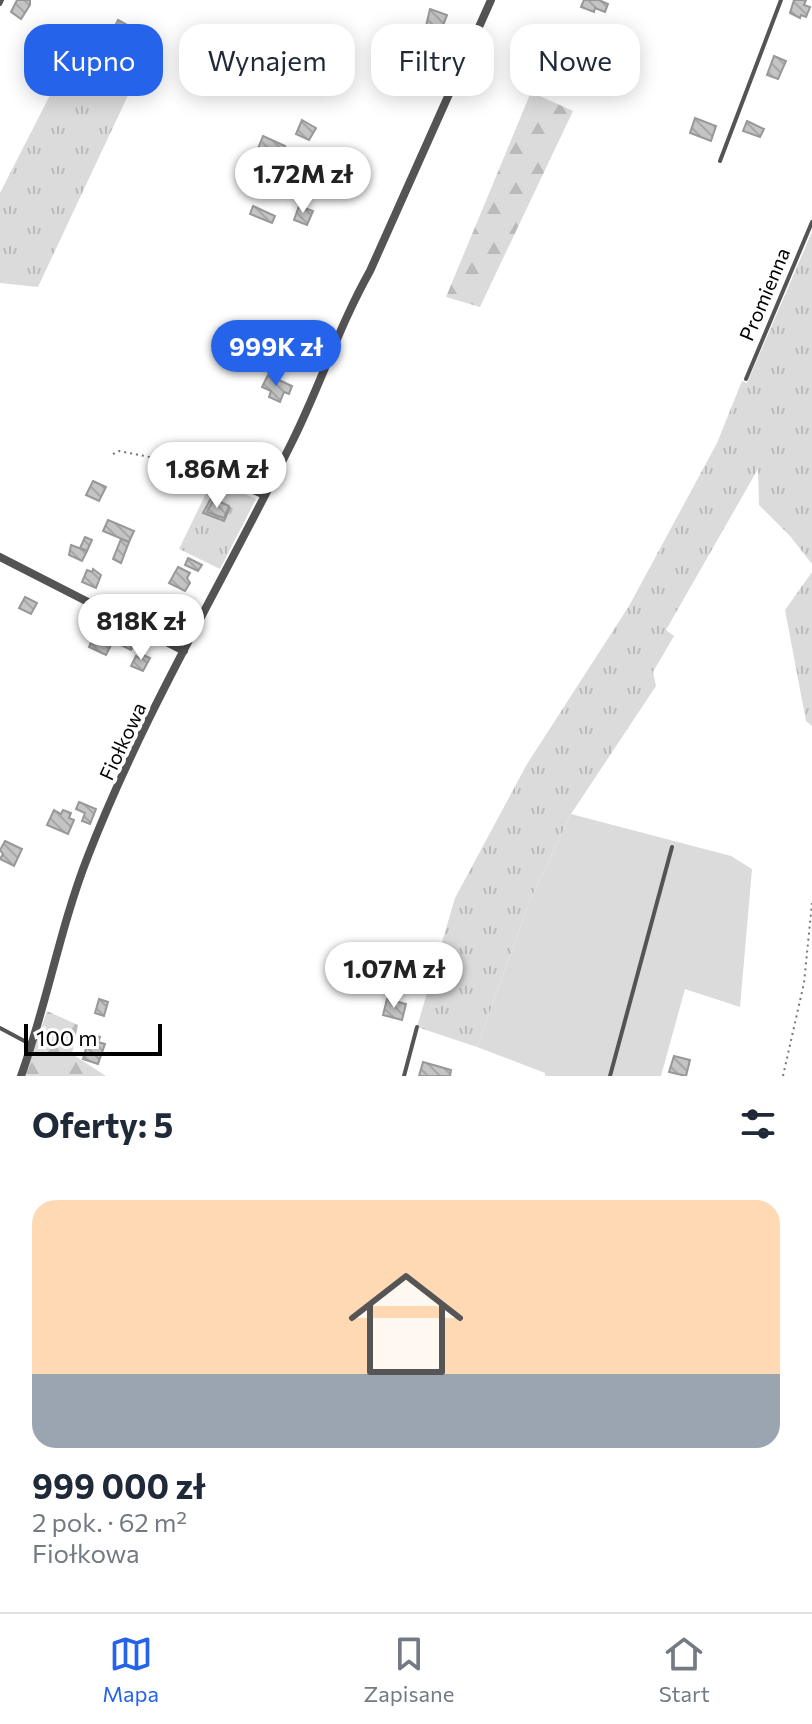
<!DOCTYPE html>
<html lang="pl">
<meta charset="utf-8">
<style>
:root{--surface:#fff;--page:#f2f2f3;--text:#1f2937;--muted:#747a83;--line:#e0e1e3;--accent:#2563eb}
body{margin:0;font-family:Commissioner,sans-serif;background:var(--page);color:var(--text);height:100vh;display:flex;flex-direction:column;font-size:30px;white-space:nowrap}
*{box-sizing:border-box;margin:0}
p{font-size:26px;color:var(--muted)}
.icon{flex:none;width:44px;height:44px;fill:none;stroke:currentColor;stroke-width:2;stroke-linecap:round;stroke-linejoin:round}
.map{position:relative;height:1076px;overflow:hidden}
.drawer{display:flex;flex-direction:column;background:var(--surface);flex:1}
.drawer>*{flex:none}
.hud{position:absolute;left:24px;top:24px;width:764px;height:72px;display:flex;gap:16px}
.scale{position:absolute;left:24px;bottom:20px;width:138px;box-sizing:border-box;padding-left:8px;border:4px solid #000;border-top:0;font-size:22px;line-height:28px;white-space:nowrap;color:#000;-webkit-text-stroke:6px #fff;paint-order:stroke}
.price{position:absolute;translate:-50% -68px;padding:0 18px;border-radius:28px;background:#fff;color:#222;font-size:26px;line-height:52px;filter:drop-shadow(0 2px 4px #0008)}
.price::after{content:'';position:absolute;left:50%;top:48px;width:24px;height:18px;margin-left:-12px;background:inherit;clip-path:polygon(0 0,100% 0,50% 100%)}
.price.selected{background:var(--accent);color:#fff}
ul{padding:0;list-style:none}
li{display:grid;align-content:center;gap:16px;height:424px;padding:0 32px}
li span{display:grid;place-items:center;height:248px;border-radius:24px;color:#555}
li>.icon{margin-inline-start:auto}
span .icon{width:144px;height:144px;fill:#fffc;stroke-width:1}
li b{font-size:34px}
h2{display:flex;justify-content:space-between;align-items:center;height:96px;padding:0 32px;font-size:34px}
.pill{padding:0 28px;border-radius:24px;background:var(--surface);box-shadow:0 4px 20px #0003;font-size:28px;line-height:72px}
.pill.selected{background:var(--accent);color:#fff}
.dock{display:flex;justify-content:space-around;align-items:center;height:112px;border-top:2px solid var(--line);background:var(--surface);font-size:22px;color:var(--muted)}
.dock a{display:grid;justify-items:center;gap:4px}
.dock .selected{color:var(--accent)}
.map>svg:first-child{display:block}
.grass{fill:url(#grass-tufts)}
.forest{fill:url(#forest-firs)}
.garden{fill:#dbdbdb}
.building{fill:url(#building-back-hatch);stroke:#989898;stroke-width:2}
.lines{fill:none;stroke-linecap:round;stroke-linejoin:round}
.path{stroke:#767676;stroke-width:2;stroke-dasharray:2 4;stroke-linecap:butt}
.service{stroke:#545454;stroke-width:4}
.minor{stroke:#545454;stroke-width:8}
.labels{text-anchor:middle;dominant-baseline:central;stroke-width:8;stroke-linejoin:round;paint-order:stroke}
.street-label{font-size:20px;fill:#000;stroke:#fff}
</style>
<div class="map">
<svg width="812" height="1076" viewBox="0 0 812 1076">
<defs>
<pattern id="grass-tufts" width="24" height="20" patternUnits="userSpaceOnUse" patternTransform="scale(2)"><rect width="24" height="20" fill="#dbdbdb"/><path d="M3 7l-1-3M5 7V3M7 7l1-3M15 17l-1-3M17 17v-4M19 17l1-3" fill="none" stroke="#bababa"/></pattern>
<pattern id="forest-firs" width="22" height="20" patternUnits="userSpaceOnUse" patternTransform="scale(2)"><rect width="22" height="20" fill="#dbdbdb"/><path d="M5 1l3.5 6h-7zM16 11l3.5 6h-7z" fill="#bababa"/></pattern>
<pattern id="building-back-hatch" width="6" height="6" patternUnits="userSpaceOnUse" patternTransform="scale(2)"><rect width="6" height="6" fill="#c4c4c4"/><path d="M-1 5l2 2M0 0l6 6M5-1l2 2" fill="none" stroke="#a7a7a7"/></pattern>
</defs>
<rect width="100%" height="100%" fill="#fff"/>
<g class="grass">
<path d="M69,58L131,89L38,287L0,283V193Z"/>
<path d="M812,232V564L790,536L759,505L758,469L666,630L674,636L653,672L656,686L571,814L529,903L477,1047L417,1027L455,898L527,764L629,606L717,443L742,381L747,383Z"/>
<path d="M213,479L256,499L220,569L179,549Z"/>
<path d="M812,572V726L806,721L785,610Z"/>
</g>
<g class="forest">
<path d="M531,92L573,111L480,307L446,297Z"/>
<path d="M47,1011L78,1025L72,1054L106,1076H25Z"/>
</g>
<path class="garden" d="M571,814L731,856L752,869L740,1007L685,989L661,1076H545V1073L477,1047L529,903Z"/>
<g class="building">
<path d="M17,0H30V5L21,19L11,12Z"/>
<path d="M584,0H599L608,4L605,12L595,8L594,12L581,7Z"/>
<path d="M794,0H806L804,5L810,7L806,17L801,15L800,18L790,13Z"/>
<path d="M430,9L447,15L439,36L431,34V29L426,26Z"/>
<path d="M118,20L129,26L119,51L105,45Z"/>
<path d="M434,54L447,60L435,85L422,79L423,76L418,74L427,57L432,59Z"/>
<path d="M774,56L786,61L778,79L767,75Z"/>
<path d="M695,118L716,126L711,141L690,133Z"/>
<path d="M302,120L316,128L309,140L296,134Z"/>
<path d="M747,121L764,129L760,137L743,131Z"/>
<path d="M263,136L285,146L275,166L299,176L294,191L284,187L280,196L253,183L265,155L257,151Z"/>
<path d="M253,206L275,216L272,223L250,214Z"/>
<path d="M299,206L313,211L307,225L294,220Z"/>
<path d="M268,375L292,386L289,394L284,392L280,402L269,397L271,391L262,387Z"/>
<path d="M93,481L106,487L99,501L86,495Z"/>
<path d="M211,498L230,508L224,521L203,513Z"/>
<path d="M214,499L229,506L224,518L207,512Z"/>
<path d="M108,520L134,531L129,542L103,531Z"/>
<path d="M85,537L92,540L87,551L80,548Z"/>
<path d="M121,539L129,542L121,563L113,559Z"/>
<path d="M71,545L87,551L82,561L69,555Z"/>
<path d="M188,558L202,565L198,571L185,565Z"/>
<path d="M178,567L190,573L187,578L190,583L185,591L169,583Z"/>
<path d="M93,569L101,575L96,588L82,582L87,570L92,572Z"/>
<path d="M25,597L37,603L31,614L19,608Z"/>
<path d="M95,634L111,645L106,655L89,647Z"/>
<path d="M123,637L135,642L131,650L119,644Z"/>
<path d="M141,654L150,658L143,671L131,666L136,656L139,658Z"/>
<path d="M79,802L96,809L90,824L82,821L85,813L76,809Z"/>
<path d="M54,810L61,814L63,810L71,813L69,818L74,820L68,834L47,825Z"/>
<path d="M5,841L22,849L14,866L0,859L3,854L0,850Z"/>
<path d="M99,999L108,1002L104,1016L95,1013Z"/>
<path d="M387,999L406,1004L402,1020L383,1015Z"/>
<path d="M90,1034L100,1037L98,1042L105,1044L98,1064L83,1059Z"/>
<path d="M674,1056L690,1060L686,1076L669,1072Z"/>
<path d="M423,1062L451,1070L450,1076H419Z"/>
</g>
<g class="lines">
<g class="path">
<path d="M113,454L119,451L165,460"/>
<path d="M783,1076L804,983L812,903"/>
</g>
<g class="service">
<path d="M0,4L2,0"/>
<path d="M720,161L781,0"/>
<path d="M746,379L812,222"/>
<path d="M171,461L216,475L264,497"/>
<path d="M0,1028L30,1044"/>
<path d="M404,1076L417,1027"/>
<path d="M610,1076L672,847"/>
</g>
<g class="minor">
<path d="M0,557L184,651"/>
<path d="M21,1076C47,1004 60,927 88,856C144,712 224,580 292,442C320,386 339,326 370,271L491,0"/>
</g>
</g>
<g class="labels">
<g class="street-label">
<text transform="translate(764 294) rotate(-67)">Promienna</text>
<text transform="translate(122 741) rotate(-65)">Fiołkowa</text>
</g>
</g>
</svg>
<div class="scale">100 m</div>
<b class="price" style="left:303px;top:215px">1.72M zł</b>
<b class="price selected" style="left:276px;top:388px">999K zł</b>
<b class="price" style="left:217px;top:510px">1.86M zł</b>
<b class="price" style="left:141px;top:662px">818K zł</b>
<b class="price" style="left:394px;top:1010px">1.07M zł</b>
<div class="hud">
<a class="pill selected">Kupno</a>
<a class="pill">Wynajem</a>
<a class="pill">Filtry</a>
<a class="pill">Nowe</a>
</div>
</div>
<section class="drawer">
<h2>Oferty: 5<svg class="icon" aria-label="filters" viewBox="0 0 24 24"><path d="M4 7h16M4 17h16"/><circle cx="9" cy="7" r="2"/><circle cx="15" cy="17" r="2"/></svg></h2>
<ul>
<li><span style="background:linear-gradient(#ffd9b3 70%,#9aa5b1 0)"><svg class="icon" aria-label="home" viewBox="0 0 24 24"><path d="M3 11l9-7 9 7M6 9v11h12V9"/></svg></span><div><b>999 000 zł</b><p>2 pok. · 62 m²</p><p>Fiołkowa</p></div></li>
</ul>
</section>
<nav class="dock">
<a class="selected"><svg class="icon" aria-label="map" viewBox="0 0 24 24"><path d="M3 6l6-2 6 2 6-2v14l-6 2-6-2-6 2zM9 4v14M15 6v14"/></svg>Mapa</a>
<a><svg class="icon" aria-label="saved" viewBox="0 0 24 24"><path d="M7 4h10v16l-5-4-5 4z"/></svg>Zapisane</a>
<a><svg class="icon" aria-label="home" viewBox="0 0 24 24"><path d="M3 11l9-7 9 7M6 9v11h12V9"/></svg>Start</a>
</nav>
